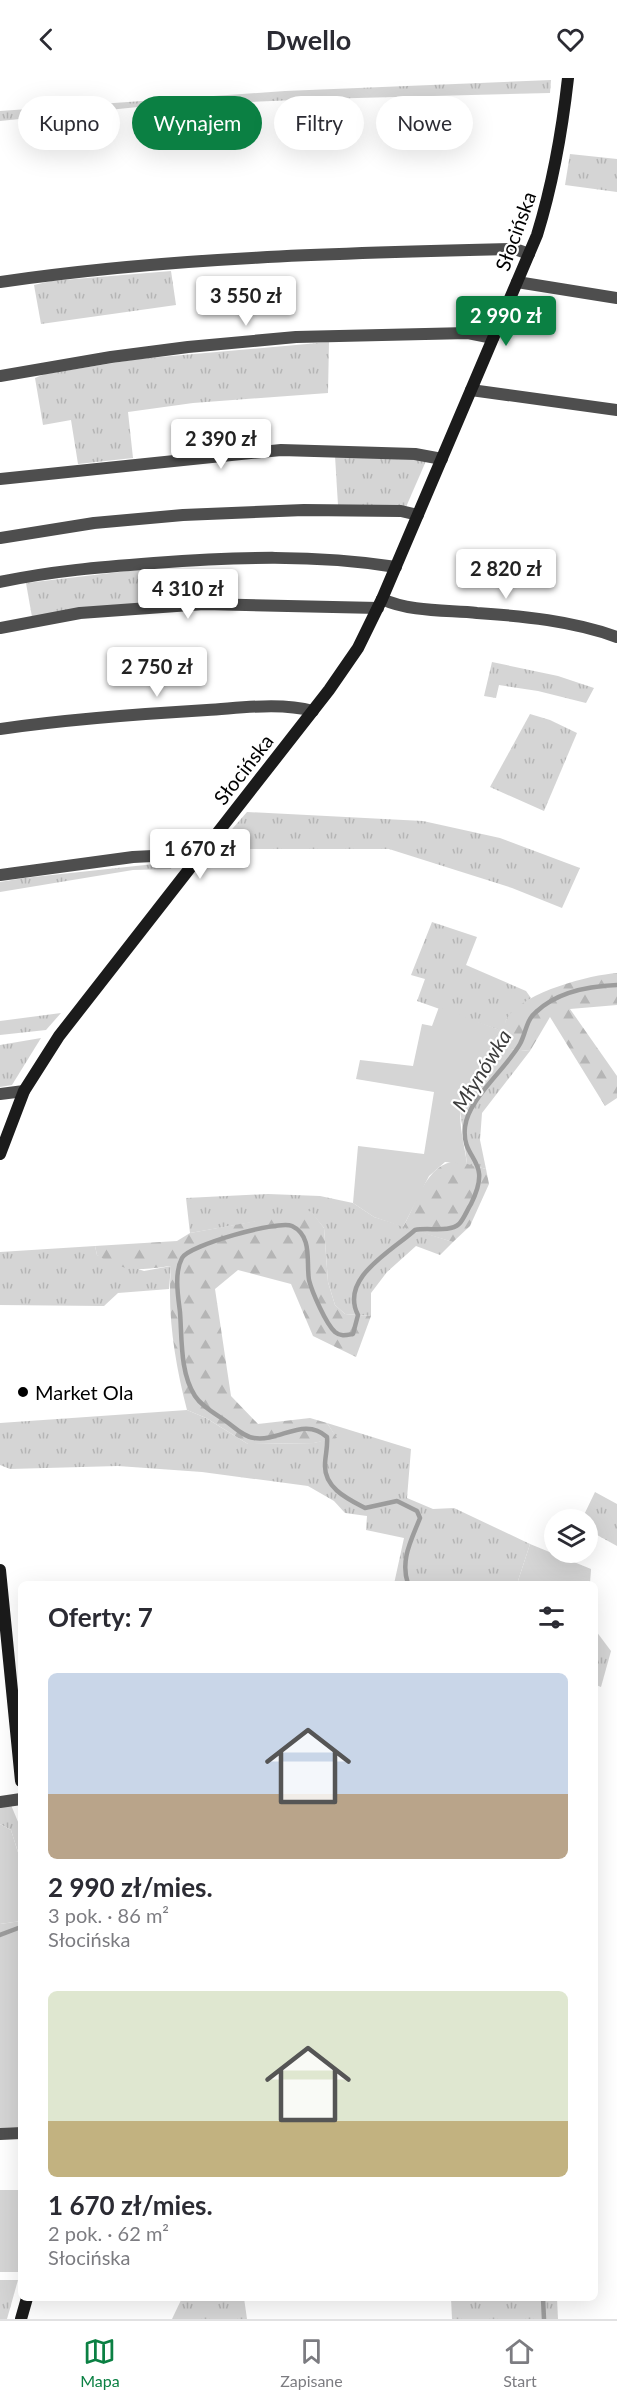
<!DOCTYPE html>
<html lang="pl">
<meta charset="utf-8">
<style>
:root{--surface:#fff;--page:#f2f2f3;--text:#2b2b33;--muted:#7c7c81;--line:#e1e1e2;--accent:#0b8043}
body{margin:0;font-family:Lato,sans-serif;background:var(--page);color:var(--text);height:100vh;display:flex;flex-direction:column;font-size:22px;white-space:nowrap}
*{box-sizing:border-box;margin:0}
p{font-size:20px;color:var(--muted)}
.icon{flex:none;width:33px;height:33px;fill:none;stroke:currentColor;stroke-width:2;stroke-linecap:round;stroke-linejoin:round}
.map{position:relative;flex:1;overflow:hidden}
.details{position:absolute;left:18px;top:1503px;width:580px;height:720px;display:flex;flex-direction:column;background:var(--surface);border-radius:9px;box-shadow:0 6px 24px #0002}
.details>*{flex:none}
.guide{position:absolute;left:18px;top:18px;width:582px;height:54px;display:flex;gap:12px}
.controls{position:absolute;left:544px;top:1431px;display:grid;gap:12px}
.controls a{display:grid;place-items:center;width:54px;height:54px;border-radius:50%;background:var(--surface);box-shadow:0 6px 24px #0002;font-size:30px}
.price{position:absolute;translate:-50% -51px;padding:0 14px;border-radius:6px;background:#fff;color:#222;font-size:20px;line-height:39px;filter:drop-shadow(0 2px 3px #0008)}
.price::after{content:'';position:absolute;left:50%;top:36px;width:18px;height:14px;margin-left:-9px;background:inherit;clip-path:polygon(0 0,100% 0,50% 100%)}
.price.current{background:var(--accent);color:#fff}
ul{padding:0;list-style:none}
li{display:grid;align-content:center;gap:12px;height:318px;padding:0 30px}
li span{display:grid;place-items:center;height:186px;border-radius:9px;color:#555}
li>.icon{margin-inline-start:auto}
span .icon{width:108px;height:108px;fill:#fffc;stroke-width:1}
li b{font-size:26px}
h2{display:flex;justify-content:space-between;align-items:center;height:72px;padding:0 30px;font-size:26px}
.chip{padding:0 21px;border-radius:27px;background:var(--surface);box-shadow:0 6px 24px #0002;font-size:21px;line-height:54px}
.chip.current{background:var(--accent);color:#fff}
header{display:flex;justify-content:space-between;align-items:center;height:78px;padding:0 30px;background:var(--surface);font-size:27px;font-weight:700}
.tabs{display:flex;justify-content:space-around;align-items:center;height:84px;border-top:2px solid var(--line);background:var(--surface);font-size:16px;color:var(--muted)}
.tabs a{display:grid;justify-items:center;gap:3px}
.tabs .current{color:var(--accent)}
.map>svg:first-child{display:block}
.grass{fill:url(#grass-tufts)}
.forest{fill:url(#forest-firs)}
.garden{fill:#d5d5d5}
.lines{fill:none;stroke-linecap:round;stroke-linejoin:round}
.stream{stroke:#9c9c9c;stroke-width:4.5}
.street{stroke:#4e4e4e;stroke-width:12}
.secondary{stroke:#1b1b1b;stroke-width:12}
.poi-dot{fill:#000;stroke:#fff;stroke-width:2}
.labels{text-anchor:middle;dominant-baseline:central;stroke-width:4.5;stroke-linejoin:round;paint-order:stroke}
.street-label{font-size:20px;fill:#000;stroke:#fff}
.poi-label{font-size:20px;fill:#000;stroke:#fff;text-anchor:start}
.water-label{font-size:21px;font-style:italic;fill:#3d3d3d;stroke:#fff}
</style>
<header><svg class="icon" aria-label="back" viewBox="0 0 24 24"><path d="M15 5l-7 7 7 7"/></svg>Dwello<svg class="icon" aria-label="heart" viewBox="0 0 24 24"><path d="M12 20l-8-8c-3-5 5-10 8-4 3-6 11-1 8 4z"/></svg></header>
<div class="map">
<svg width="617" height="2241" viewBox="0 0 617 2241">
<defs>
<pattern id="grass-tufts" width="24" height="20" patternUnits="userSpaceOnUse" patternTransform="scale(1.5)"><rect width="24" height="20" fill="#d5d5d5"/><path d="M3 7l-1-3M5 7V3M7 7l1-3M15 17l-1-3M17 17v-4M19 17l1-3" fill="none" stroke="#b5b5b5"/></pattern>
<pattern id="forest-firs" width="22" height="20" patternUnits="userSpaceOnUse" patternTransform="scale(1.5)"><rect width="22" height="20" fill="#d5d5d5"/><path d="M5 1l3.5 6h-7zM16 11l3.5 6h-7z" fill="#b5b5b5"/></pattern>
</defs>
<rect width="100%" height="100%" fill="#fff"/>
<g class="grass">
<path d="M551,2L550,15L319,21L138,29L0,43V33L285,13Z"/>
<path d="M570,76L617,81V114L565,107Z"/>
<path d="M171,193L176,227L41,246L34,207L51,203Z"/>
<path d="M329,264L328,315L193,325L128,334L133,380L78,386L71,342L43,347L35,300L45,296L138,281Z"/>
<path d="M335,378L419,382L426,383L406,429L338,427Z"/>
<path d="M145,491L147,526L32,539L26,505Z"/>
<path d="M492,584L558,598L594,610L586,625L538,613L499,607L496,620L484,618Z"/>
<path d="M530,636L550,642L577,655L544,733L490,709Z"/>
<path d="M247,734L423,743L500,760L580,790L562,830L512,810L389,771H221L219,766Z"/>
<path d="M173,784L171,791L133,792L0,814V804L24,800Z"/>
<path d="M432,844L477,859L466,887L526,913L531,920L506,942L505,954L417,923L425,901L411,897Z"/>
<path d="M61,935L46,952L0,957V943Z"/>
<path d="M41,960L12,1007L0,1009V967Z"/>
<path d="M499,970L530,973L482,1035L480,1062L486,1091L467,1086L460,1031L470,1008Z"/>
<path d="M268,1116L320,1118L353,1125L374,1139L453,1164L440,1177L416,1168L387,1194L371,1215V1238L345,1236L335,1227L328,1204L324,1150L311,1134L190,1155L186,1120Z"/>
<path d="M95,1168L97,1177L144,1193L171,1188L169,1211L118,1215L104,1228L0,1227V1174Z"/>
<path d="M187,1332L206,1340L248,1366L314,1365L336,1359L327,1345L411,1371L407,1420L433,1431L454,1430L530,1466L517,1506H394L404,1460L366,1452L367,1438L345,1435L334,1423L308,1408L202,1394L118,1388L10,1391L0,1387V1345Z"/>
<path d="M595,1414L617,1426V1468L588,1452V1442L582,1441Z"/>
<path d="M596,1553L611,1573L601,1609L596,1607Z"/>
<path d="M11,1727L21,1751V1777H19L11,1752L0,1746V1729Z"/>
<path d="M0,2202H18L7,2241H0Z"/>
<path d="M182,2220H244L247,2241H172Z"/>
<path d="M451,2220H557L558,2241H452Z"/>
</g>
<g class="forest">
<path d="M617,895V927L570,931L617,998V1020L605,1028L550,939L530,973L499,970C502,961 503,950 506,942C520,915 589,897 617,895Z"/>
<path d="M457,1083L486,1091L489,1106L470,1148L453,1164L403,1149C417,1125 426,1085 457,1083Z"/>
<path d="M311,1133L324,1150L328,1204L335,1227L345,1236L371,1238L356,1279L313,1258L291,1206L238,1192L215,1211L231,1318L258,1346L310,1340L327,1345L337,1360L314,1365L248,1366L206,1340L187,1332C175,1285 167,1237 171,1188C140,1192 125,1195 97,1177L95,1168L177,1163L190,1155Z"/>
<path d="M21,1843V1851L0,1858V1846Z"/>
</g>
<g class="garden">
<path d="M439,929L505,954C495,981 466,1001 461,1030C458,1046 465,1069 467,1086L445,1084L429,1098L403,1149L374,1139L353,1125L358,1068L424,1076L434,1014L356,1001L360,982L413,988L422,946L432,948Z"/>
<path d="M530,1466L591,1491L590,1506H517Z"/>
<path d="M0,1746L11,1752L21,1784V1843L0,1846Z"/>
<path d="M21,1851V2049L0,2050V1858Z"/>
<path d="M21,2112V2190L20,2194H0V2112Z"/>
</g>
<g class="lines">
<g class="stream">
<path d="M408,1506C400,1482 411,1463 420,1440L417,1433L397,1423L365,1430C348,1421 324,1410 325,1387C325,1378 328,1369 327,1359C304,1338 280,1364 254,1360C244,1359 235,1350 227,1344C216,1336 202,1329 195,1318C180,1295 182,1261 180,1234C178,1218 174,1195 182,1180C189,1167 278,1142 292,1148C313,1158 306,1184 309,1202C312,1214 326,1246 335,1254C341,1259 347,1257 353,1256L358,1237C339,1200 392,1173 415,1152C428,1149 449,1155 459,1146C464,1141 467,1132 471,1126C494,1080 461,1084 465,1049C468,1021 506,991 520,966C526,955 526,942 536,934C557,914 590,908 617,907"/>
<path d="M0,1857L21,1849"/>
<path d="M543,2220L544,2241"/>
</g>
<g class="street">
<path d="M0,204C170,179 343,175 515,171L529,176"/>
<path d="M517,204L617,220"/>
<path d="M0,298L111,279L188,269L296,259L468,255L493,260"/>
<path d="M471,312L617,332"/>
<path d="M0,401L281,372L415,376L442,381"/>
<path d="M0,460L94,445L183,437L304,432L401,433L418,437"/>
<path d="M0,504C51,493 102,489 154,485C235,479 315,476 396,489"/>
<path d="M382,521C410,534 447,532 477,535C523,538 573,543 617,559"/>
<path d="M0,550L80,535L204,526L378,530"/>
<path d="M0,651C69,641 138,636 207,632C241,630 280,624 313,633"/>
<path d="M0,797L133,779L173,777L192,787"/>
<path d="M0,1016L24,1013"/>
<path d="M0,1724L21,1721"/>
<path d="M0,2056L21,2055"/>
</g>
<g class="secondary">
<path d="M0,1076L24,1013L59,958L329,612L358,570L382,521L537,157C553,105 562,54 568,0"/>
<path d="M0,1492L21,1703"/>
<path d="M21,2241L27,2220"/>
</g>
</g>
<circle class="poi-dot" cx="23" cy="1314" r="6"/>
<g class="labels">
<g class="street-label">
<text transform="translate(515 153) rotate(-70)">Słocińska</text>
<text transform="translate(243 691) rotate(-52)">Słocińska</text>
</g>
<g class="poi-label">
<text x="35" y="1314">Market Ola</text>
</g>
<g class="water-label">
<text transform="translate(481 992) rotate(-58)">Młynówka</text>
</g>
</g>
</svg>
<div class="controls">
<a><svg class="icon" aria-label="layers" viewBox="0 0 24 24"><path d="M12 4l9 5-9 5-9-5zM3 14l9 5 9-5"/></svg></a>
</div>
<b class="price" style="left:246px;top:249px">3 550 zł</b>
<b class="price current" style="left:506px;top:269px">2 990 zł</b>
<b class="price" style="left:221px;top:392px">2 390 zł</b>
<b class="price" style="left:506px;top:522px">2 820 zł</b>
<b class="price" style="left:188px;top:542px">4 310 zł</b>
<b class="price" style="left:157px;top:620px">2 750 zł</b>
<b class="price" style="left:200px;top:802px">1 670 zł</b>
<div class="guide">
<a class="chip">Kupno</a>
<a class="chip current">Wynajem</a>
<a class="chip">Filtry</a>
<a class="chip">Nowe</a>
</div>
<section class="details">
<h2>Oferty: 7<svg class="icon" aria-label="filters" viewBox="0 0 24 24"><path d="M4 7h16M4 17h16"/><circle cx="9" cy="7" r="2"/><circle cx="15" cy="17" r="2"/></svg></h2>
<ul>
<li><span style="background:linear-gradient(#c9d6e8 65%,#b9a48a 0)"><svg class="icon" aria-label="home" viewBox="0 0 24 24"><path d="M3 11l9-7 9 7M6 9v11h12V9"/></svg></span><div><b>2 990 zł/mies.</b><p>3 pok. · 86 m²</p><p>Słocińska</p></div></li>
<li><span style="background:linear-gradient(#dfe7d0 70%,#c2b280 0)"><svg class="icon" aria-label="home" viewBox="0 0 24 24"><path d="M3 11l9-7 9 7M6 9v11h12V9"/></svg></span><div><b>1 670 zł/mies.</b><p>2 pok. · 62 m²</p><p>Słocińska</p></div></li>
</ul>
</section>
</div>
<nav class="tabs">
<a class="current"><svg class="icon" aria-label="map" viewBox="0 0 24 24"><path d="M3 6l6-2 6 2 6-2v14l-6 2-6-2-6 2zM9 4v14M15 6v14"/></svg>Mapa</a>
<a><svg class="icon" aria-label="saved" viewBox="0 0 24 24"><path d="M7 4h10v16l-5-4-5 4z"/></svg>Zapisane</a>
<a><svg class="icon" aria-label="home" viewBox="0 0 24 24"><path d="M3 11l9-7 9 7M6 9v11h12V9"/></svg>Start</a>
</nav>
